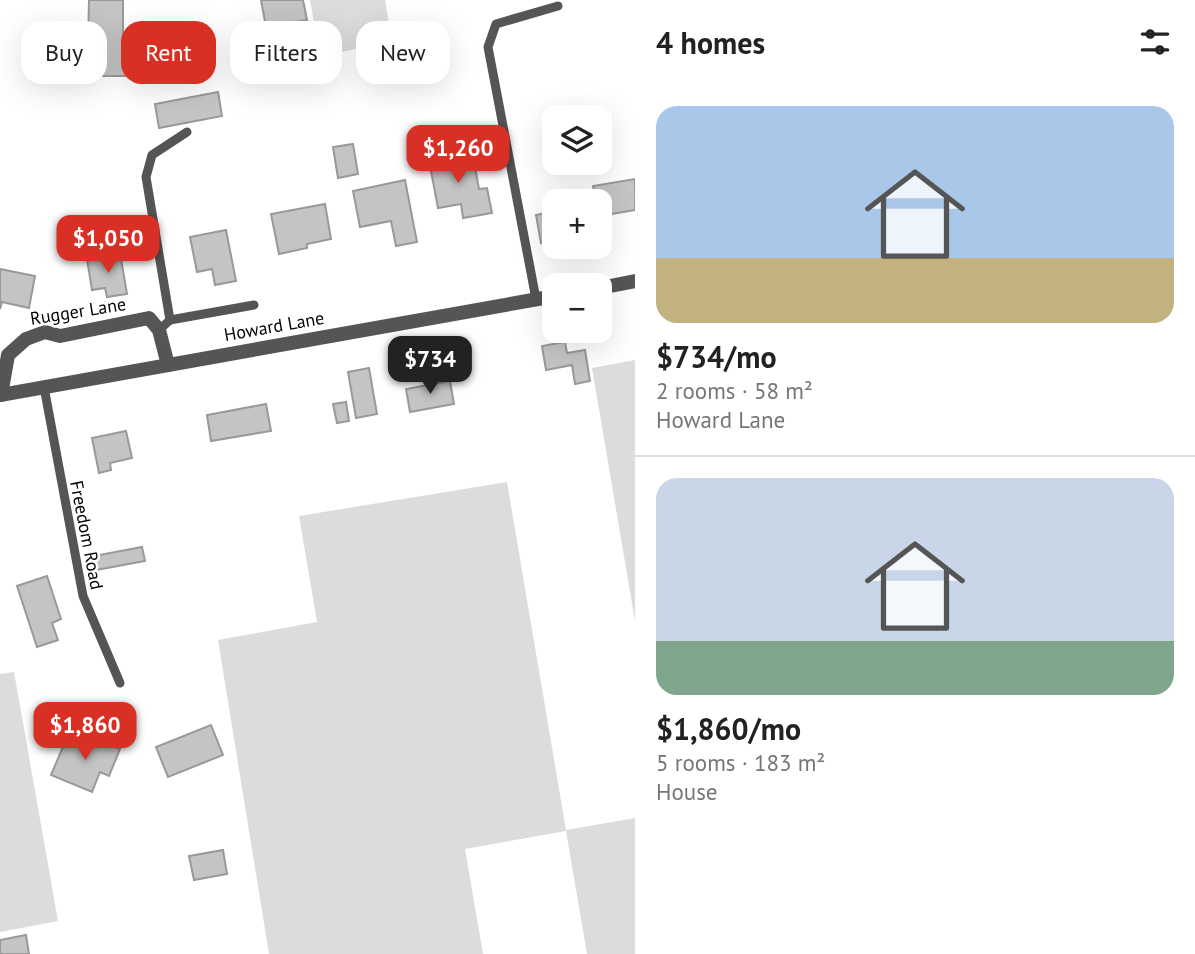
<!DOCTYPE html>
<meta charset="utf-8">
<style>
:root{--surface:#fff;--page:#f2f2f2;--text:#222;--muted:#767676;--line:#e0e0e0;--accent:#d93025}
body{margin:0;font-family:"PT Sans",sans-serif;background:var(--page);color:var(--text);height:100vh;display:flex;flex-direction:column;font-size:26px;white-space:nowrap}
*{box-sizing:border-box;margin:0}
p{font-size:23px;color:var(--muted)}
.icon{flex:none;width:38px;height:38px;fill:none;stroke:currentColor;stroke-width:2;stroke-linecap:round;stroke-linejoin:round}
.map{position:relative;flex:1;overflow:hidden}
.side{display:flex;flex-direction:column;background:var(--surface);width:560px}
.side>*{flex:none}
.banner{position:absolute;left:21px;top:21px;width:508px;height:63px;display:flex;gap:14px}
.fabs{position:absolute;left:542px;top:105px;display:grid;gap:14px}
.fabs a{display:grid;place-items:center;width:70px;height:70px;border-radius:14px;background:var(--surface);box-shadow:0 7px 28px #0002;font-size:35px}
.price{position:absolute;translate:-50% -60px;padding:0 16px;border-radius:14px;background:var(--accent);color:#fff;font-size:23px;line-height:46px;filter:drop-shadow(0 2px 4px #0008)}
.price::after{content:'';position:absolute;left:50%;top:42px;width:21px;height:16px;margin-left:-10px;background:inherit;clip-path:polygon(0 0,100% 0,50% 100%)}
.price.current{background:#222;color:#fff}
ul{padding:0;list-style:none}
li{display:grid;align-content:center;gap:14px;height:371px;padding:0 21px}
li+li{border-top:2px solid var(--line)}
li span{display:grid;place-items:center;height:217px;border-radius:21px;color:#555}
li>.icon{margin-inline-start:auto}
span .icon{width:126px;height:126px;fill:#fffc;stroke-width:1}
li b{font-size:30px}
h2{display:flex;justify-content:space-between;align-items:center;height:84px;padding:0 21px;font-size:30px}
.tag{padding:0 24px;border-radius:21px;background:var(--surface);box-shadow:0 7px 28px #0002;font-size:24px;line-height:63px}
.tag.current{background:var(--accent);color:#fff}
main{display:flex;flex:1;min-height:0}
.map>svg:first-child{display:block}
.green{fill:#dcdcdc}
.building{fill:#c4c4c4;stroke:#999;stroke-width:2}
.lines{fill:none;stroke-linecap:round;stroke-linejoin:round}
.lane{stroke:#555;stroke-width:9}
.street{stroke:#555;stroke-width:14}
.labels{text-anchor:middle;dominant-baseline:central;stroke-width:5;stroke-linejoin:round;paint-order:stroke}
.street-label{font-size:18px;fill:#000;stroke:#fff}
</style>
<main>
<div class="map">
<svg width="635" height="954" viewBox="0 0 635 954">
<rect width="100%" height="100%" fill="#fff"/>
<g class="green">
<path d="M310,0H385L392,42L320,56Z"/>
<path d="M635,360V621L592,368Z"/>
<path d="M507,482L566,830L635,818V954H587L566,831L465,849L483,954H269L218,640L317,622L299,516Z"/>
<path d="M14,672L58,921L0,932V674Z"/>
</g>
<g class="building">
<path d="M89,0H123V45H128V76H102L103,44H88Z"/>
<path d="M261,0H303L307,20L266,27Z"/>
<path d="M218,92L222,116L159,128L155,104Z"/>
<path d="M353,144L358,174L338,178L333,147Z"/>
<path d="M459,150L463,169L475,167L479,189L487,188L492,213L463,218L461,204L438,208L428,155Z"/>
<path d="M635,179V210L600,216V201H596L593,186Z"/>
<path d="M405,180L417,242L396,246L391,221L360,227L353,191Z"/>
<path d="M325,204L331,239L307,244V248L279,254L271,214Z"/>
<path d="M555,211V241L541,243L536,215Z"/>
<path d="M226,230L236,281L215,285L212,269L197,272L190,237Z"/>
<path d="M120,253L127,294L107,297L105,288L92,290L87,259Z"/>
<path d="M0,269L35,276L29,308L2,302L0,309Z"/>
<path d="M565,342L567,353L585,350L590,381L575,384L572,365L546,370L542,346Z"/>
<path d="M369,368L377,414L356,418L348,372Z"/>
<path d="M450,381L454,404L410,412L406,389Z"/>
<path d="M346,402L349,421L337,423L333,404Z"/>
<path d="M266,404L271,431L211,441L207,415Z"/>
<path d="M126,431L132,458L110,463L111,470L99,473L92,438Z"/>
<path d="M142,547L145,561L96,570L94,556Z"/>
<path d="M47,576L61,619L52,623L58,640L37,647L17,586Z"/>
<path d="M211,725L223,755L168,777L156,747Z"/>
<path d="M68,735L90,744L92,738L120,749L109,776L100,772L92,792L51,775Z"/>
<path d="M223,850L227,874L194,880L189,856Z"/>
<path d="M26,935L29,954H0V940Z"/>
</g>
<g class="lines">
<g class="lane">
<path d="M536,299L488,47L496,24L558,6"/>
<path d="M170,320L254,305"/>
<path d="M159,330L170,320L146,177L152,155L187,132"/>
<path d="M44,387L83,596L120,683"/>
</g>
<g class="street">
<path d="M600,288L635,281"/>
<path d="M0,395L555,296"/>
<path d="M1,395L8,355L26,339L45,332L60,336L149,318L159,330L168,365"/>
</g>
</g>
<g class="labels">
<g class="street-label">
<text transform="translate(78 311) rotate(-9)">Rugger Lane</text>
<text transform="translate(274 326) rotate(-10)">Howard Lane</text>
<text transform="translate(87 535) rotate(79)">Freedom Road</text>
</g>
</g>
</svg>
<div class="fabs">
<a><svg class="icon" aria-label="layers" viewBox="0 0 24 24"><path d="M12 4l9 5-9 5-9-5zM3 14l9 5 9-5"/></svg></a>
<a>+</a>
<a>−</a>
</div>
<b class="price" style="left:458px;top:185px">$1,260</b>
<b class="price" style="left:108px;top:275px">$1,050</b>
<b class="price current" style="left:430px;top:396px">$734</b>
<b class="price" style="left:85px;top:762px">$1,860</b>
<div class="banner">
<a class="tag">Buy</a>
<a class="tag current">Rent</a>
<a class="tag">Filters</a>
<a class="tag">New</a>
</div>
</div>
<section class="side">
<h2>4 homes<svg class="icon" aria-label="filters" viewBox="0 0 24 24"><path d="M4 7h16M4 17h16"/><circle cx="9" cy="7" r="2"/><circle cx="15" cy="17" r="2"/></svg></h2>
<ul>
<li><span style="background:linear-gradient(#a9c7e8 70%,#c2b280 0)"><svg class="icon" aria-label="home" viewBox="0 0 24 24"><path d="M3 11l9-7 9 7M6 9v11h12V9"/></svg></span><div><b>$734/mo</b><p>2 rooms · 58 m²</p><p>Howard Lane</p></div></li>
<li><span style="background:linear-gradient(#c9d6e8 75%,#7fa58c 0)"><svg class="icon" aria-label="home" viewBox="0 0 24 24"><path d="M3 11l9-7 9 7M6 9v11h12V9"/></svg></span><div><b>$1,860/mo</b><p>5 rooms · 183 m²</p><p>House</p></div></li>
</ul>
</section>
</main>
